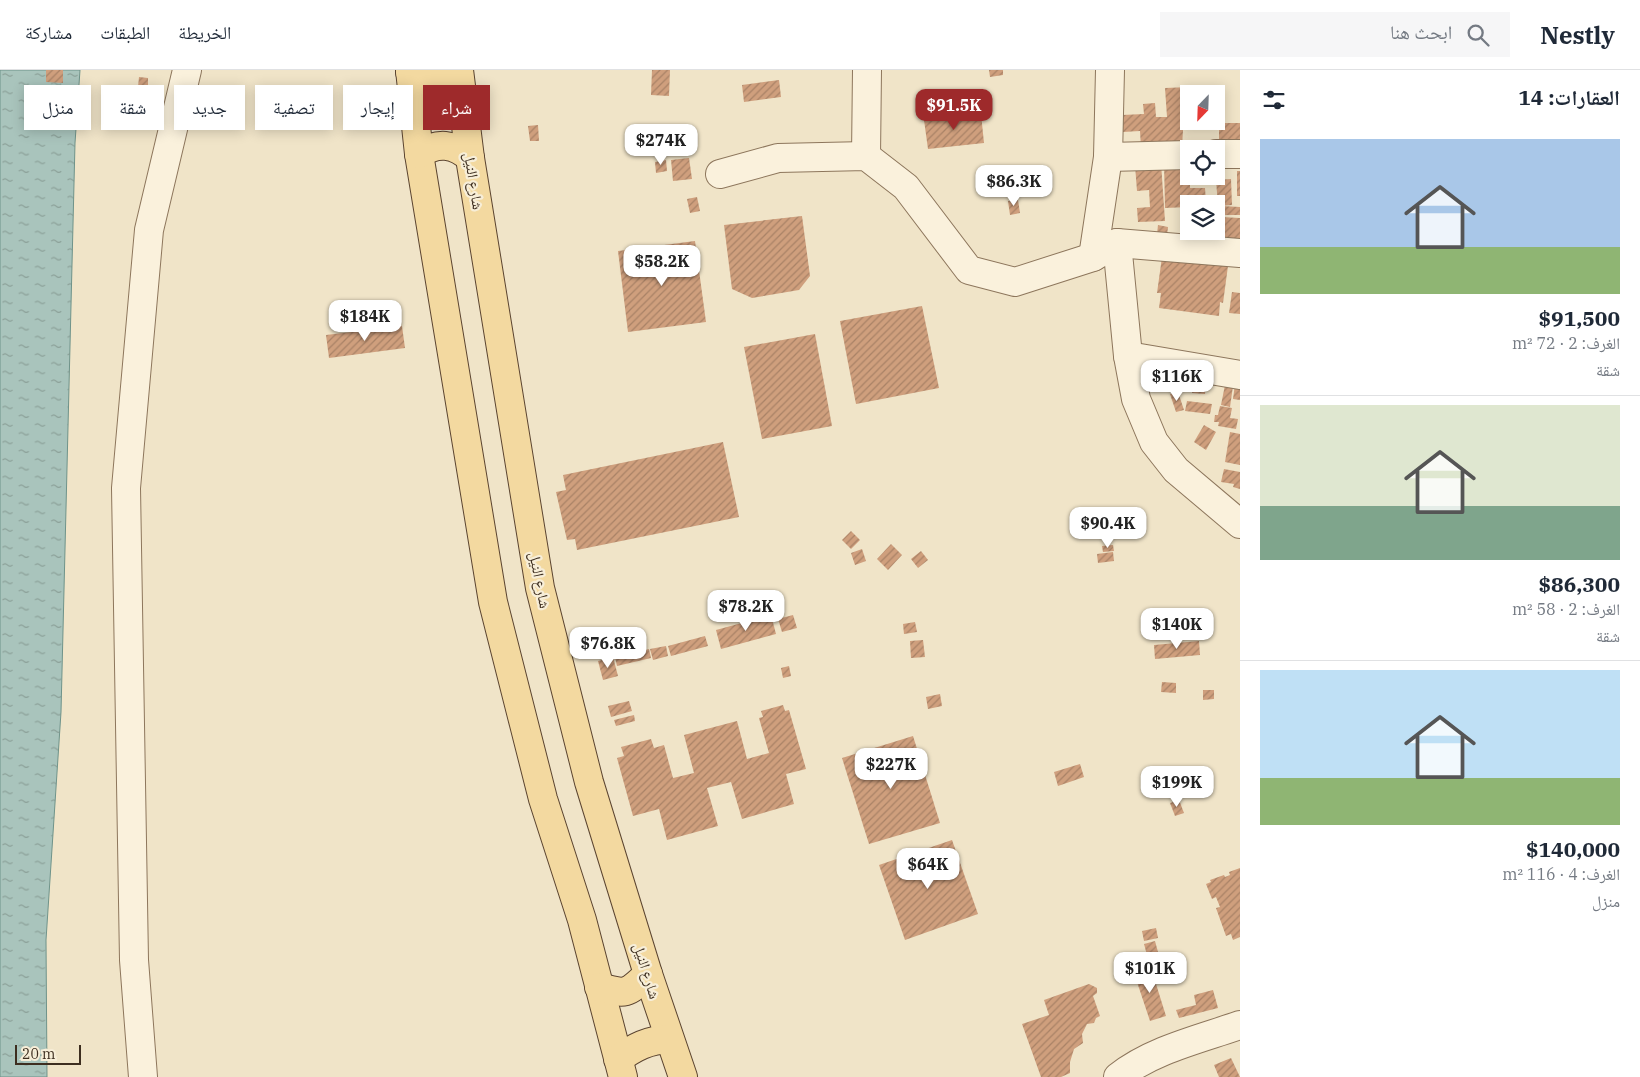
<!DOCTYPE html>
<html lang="ar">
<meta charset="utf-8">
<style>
:root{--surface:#fff;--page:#f6f6f7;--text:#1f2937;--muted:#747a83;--line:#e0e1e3;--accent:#9e2a2b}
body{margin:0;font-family:"IBM Plex Serif","Noto Naskh Arabic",serif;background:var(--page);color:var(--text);direction:rtl;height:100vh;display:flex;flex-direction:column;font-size:19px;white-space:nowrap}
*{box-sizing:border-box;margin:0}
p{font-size:16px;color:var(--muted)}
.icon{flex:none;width:28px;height:28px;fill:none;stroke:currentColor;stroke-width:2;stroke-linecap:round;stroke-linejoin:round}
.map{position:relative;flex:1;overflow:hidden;direction:ltr}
.drawer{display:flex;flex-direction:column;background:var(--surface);width:400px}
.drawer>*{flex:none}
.hud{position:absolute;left:15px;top:15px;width:475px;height:45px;direction:rtl;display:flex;gap:10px}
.needle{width:32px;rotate:203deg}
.buttons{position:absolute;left:1180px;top:15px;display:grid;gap:10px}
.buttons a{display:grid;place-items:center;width:45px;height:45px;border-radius:0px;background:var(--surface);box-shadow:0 2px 12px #0003;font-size:25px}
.scale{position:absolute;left:15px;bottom:12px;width:66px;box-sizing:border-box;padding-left:5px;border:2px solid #3d2e20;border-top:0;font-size:14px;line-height:18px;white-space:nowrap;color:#3d2e20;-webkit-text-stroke:4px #f7eed8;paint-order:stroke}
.price{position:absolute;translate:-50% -42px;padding:0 11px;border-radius:10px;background:#fff;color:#222;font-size:16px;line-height:32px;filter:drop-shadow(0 1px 2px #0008)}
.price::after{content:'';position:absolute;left:50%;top:30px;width:15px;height:11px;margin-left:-8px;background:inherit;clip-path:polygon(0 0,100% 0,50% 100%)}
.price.on{background:var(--accent);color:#fff}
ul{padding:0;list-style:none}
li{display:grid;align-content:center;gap:10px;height:265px;padding:0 20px}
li+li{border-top:1px solid var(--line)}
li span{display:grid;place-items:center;height:155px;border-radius:0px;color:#555}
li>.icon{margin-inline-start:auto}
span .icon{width:90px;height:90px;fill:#fffc;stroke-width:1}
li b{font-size:21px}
h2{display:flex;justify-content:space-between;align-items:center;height:60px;padding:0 20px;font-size:21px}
.pill{padding:0 18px;border-radius:0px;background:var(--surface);box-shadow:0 2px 12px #0003;font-size:18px;line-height:45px}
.pill.on{background:var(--accent);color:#fff}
header{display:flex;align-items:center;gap:30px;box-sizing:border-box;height:70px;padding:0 25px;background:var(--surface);border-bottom:1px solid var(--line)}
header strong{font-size:24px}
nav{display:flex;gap:28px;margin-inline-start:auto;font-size:18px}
.search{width:350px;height:45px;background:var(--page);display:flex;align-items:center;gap:12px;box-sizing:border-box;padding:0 18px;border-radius:0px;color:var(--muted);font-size:19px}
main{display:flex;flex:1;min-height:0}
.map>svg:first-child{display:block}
.water{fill:url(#water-ripples);stroke:#6f938a}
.building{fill:url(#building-hatch)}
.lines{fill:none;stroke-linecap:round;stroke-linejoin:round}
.minor-casing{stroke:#8d765c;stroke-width:30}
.major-casing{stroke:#5b4430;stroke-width:30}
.minor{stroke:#faf1dc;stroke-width:28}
.major{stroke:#f3d9a0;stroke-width:28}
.labels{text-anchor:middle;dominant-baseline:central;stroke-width:4.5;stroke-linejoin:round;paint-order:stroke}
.street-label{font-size:15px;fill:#3d2e20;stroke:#f7eed8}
</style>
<header>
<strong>Nestly</strong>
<div class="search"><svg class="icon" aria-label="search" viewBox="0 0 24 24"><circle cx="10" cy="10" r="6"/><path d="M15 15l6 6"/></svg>ابحث هنا</div>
<nav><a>الخريطة</a><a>الطبقات</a><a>مشاركة</a></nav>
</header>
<main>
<section class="drawer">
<h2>العقارات: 14<svg class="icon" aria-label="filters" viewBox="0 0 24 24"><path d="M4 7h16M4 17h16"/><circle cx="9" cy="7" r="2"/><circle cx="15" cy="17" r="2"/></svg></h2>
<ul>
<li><span style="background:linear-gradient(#a9c7e8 70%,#8fb573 0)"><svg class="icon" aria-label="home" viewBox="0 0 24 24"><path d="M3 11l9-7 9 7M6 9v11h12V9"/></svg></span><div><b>$91,500</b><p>الغرف: 2 · 72 m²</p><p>شقة</p></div></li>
<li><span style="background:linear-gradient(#dfe7d0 65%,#7fa58c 0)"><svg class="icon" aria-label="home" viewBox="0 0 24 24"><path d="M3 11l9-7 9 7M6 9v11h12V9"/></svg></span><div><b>$86,300</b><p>الغرف: 2 · 58 m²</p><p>شقة</p></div></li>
<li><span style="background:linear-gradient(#bfe0f5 70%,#8fb573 0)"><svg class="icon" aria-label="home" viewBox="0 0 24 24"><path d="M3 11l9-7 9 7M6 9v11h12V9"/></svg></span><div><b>$140,000</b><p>الغرف: 4 · 116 m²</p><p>منزل</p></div></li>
</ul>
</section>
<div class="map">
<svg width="1240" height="1007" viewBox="0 0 1240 1007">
<defs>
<pattern id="water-ripples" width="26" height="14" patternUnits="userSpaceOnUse" patternTransform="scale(1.25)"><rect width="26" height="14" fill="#a9c4bc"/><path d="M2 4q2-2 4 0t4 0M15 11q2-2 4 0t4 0" fill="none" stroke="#8ba098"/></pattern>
<pattern id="building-hatch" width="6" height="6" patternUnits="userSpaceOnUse" patternTransform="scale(1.25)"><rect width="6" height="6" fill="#cf9f7d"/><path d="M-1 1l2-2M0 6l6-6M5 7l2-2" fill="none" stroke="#a98266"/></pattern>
</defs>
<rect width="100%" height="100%" fill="#f0e4c8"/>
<path class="water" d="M0,0H80L75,73L61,642L46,870L47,1007H0Z"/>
<g class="building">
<path d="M46,0H63V13L46,12Z"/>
<path d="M652,0H670L669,26L651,25Z"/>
<path d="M989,0H1003V5L990,7Z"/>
<path d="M139,7L148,8V18L138,17Z"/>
<path d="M779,10L781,27L744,32L742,15Z"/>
<path d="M1215,16V24H1189V45H1184L1182,76L1141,78L1140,61L1123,62L1122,45L1144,44L1143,34L1155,33L1156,47H1167L1165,18Z"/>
<path d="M989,23L992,40L981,42L979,24Z"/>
<path d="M981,44L984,73L928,79L924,50Z"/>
<path d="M1219,53H1240V70L1219,71Z"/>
<path d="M538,55L539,71H530L528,56Z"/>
<path d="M689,88L692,109L673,111L671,90Z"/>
<path d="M666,90L667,101L656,103L655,92Z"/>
<path d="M1189,92V106H1198V109H1190V118H1205L1206,132L1191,133L1189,137L1165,138L1164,93Z"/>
<path d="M1161,93L1165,151L1138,152L1137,138L1150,137L1149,120L1137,121L1135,95Z"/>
<rect x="1237" y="101" width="3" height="25"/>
<path d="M1231,109L1232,135L1218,136L1216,110Z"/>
<path d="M697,127L700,141L690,143L687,129Z"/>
<path d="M1018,130L1020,143L1010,145L1008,131Z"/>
<path d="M1221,136L1240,137V145H1221Z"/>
<path d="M802,146L810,206L799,220L752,228L732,219L724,155Z"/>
<path d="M1221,147L1240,148V172H1220Z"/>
<path d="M1158,155L1168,157L1167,165L1157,164Z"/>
<path d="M695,171L706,252L628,262L618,181Z"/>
<path d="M1162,187L1228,196L1223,233L1220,232L1219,246L1159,238L1161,223H1157Z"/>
<path d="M1232,222L1240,223V244L1229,243Z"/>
<path d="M922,236L939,318L856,334L840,251Z"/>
<path d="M402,256L405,278L329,288L326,265Z"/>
<path d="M815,264L832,356L762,369L744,277Z"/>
<path d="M1174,307L1206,311L1205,324L1192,323L1193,318L1173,316Z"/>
<path d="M1235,314H1240V330L1233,329Z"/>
<path d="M1225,315L1233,316L1230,337L1221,335Z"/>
<path d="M1178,322L1184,340L1176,342L1170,324Z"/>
<path d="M1187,331L1212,334L1210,344L1185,341Z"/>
<path d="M1220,336L1232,338L1230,348L1238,349L1236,359L1218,356L1219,352H1214L1215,345H1218Z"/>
<path d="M1204,355L1216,362L1206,380L1194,372Z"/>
<path d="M1230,362L1240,364V395L1225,392Z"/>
<path d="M723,372L739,447L577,480L575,469L567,470L556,422L566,420L563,405Z"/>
<path d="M1224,399L1240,402V419L1233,417L1234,414L1221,412Z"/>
<path d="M851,461L860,470L851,479L842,470Z"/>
<path d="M891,474L902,485L888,500L877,489Z"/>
<path d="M1113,475L1114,481L1103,482L1102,476Z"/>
<path d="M862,479L866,491L855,495L851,483Z"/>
<path d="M921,481L928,490L918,498L911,489Z"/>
<path d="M1113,482L1114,491L1098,493L1097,484Z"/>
<path d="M771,545L776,564L721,579L716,560Z"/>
<path d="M793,545L797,558L782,562L778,549Z"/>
<path d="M915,552L917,562L904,564L903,554Z"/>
<path d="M705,566L708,576L671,586L668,576Z"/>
<path d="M923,570L925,587L911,588L910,571Z"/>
<path d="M1199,571L1200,585L1155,589L1154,575Z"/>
<path d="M666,576L668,586L653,590L650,579Z"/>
<path d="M649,579L651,588L617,596L615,587Z"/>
<path d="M613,587L618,606L603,610L598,591Z"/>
<path d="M789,596L791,606L783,608L781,598Z"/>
<path d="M1162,612L1176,613V623L1161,622Z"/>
<path d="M1203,620H1214V629L1203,630Z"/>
<path d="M940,624L942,636L928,639L926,627Z"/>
<path d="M629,631L632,641L611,647L608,636Z"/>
<path d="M783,635L785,641L789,640L806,699L786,704L794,734L742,749L731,712L707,718L718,756L667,770L659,739L633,746L617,688L624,686L621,677L651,669L654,678L664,675L673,708L694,703L684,665L737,651L747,689L769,683L759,648L763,647L761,641Z"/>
<path d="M634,645L635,651L616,656L614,650Z"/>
<path d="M913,666L940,753L869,774L842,688Z"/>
<path d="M1080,694L1084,707L1058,716L1054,702Z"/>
<path d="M1179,730L1184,743L1175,746L1170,733Z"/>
<path d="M952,770L978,844L905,870L879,795Z"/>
<path d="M1240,798V867L1233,870L1231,864L1226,866L1216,838L1220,837L1216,827L1212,829L1206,814L1211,812L1210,810L1224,805L1225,807L1230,805L1229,802Z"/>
<path d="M1156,858L1158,868L1144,871L1142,861Z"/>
<path d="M1155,871L1158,882L1147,885L1144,874Z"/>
<path d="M1151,898L1166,946L1150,951L1134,903Z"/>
<path d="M1089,914L1097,918V923L1093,926L1100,946L1096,948L1094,953L1087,954L1082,964L1083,973L1074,979L1070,992V1003L1061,1007H1041L1022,954L1049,945L1044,930Z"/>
<path d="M1213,920L1218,938L1179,948L1176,940L1196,935L1194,925Z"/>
<path d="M1231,988L1240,1007H1219L1214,995Z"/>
</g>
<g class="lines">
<defs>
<g id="minor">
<path d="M1216,84H1240"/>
<path d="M866,86L867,0"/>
<path d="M1108,87L1189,85"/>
<path d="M720,104L778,88L866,86L906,117L969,200L1015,212L1093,187L1117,173L1240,183"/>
<path d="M1117,173L1128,286L1136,329L1154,372L1176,400L1240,454"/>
<path d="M1093,187L1108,87L1110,0"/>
<path d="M1128,286L1240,305"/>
<path d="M143,1007L134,890L126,418L149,160L187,0"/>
<path d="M1118,1007C1152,980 1200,969 1240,955"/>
</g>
<g id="major">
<path d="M410,0L419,84L493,532L543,729L582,850L623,1007"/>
<path d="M459,0L470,88L540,518L589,712L648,904L683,1007"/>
<path d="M410,2C427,16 442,15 459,3"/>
<path d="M419,84C437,72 454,73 470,88"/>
<path d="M599,917C627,925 627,924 648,904"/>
<path d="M618,989C635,977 648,970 669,969"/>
</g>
</defs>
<use href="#minor" class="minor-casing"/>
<use href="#major" class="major-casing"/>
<use href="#minor" class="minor"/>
<use href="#major" class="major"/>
</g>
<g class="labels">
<g class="street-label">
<text transform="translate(474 111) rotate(81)">شارع النيل</text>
<text transform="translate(540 510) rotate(79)">شارع النيل</text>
<text transform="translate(647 901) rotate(73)">شارع النيل</text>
</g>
</g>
</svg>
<div class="buttons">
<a><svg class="needle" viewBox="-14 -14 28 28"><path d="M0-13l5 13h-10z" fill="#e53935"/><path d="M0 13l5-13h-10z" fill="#747a83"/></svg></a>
<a><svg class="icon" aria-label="locate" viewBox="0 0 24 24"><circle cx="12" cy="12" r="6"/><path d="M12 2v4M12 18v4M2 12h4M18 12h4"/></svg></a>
<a><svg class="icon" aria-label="layers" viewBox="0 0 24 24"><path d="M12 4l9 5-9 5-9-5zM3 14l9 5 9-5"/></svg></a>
</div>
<div class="scale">20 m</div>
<b class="price on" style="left:954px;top:61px">$91.5K</b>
<b class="price" style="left:661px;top:96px">$274K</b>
<b class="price" style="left:1014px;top:137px">$86.3K</b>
<b class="price" style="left:662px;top:217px">$58.2K</b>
<b class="price" style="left:365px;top:272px">$184K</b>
<b class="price" style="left:1177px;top:332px">$116K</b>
<b class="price" style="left:1108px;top:479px">$90.4K</b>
<b class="price" style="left:746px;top:562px">$78.2K</b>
<b class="price" style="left:1177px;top:580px">$140K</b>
<b class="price" style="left:608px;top:599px">$76.8K</b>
<b class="price" style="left:891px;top:720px">$227K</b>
<b class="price" style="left:1177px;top:738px">$199K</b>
<b class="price" style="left:928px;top:820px">$64K</b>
<b class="price" style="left:1150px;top:924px">$101K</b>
<div class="hud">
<a class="pill on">شراء</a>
<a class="pill">إيجار</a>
<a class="pill">تصفية</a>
<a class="pill">جديد</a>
<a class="pill">شقة</a>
<a class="pill">منزل</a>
</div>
</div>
</main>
